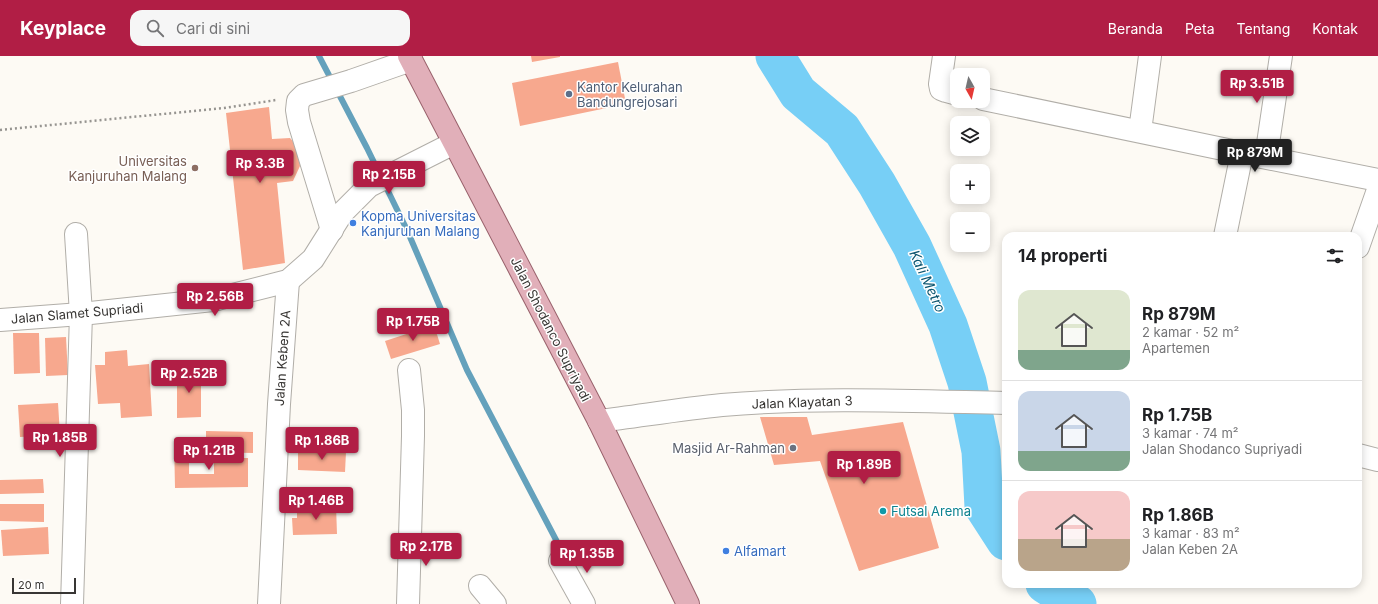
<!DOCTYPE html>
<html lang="id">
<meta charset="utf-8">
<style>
:root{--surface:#fff;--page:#f6f6f6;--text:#202124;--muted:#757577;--line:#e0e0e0;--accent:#b11e45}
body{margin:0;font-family:Inter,sans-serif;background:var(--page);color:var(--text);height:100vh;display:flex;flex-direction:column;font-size:15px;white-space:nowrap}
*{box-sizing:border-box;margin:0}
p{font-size:13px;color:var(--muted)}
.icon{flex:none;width:22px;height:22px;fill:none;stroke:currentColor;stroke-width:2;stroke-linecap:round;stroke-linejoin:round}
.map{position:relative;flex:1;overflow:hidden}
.sheet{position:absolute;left:1002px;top:176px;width:360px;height:356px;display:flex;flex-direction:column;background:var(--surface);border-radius:12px;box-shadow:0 2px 10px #0003}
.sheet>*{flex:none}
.needle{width:26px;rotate:172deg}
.tools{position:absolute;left:950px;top:12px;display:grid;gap:8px}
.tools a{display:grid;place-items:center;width:40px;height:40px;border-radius:8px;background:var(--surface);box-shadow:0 2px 10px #0003;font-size:20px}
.scale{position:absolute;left:12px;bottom:10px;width:64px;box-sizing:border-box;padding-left:4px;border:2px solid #383634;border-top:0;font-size:11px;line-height:14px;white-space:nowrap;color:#383634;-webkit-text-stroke:3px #fff;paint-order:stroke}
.price{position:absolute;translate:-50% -34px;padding:0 9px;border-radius:4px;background:var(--accent);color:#fff;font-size:13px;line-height:26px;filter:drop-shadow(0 1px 2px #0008)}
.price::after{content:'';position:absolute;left:50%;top:24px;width:12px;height:9px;margin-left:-6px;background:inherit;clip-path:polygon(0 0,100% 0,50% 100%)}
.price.active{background:#222;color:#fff}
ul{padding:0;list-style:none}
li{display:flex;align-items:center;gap:12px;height:100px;padding:0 16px}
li+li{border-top:1px solid var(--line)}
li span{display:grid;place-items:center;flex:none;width:112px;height:80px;border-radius:12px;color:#555}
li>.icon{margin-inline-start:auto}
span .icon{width:48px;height:48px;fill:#fffc;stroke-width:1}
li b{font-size:17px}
h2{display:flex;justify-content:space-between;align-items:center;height:48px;padding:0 16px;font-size:17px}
header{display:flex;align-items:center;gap:24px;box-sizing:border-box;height:56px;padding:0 20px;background:var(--accent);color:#fff}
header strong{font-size:19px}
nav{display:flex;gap:22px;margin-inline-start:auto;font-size:14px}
.search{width:280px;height:36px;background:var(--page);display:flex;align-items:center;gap:10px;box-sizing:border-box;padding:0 14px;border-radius:12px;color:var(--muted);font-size:15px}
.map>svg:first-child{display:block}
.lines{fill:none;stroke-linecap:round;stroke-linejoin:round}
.stream{stroke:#64a1bc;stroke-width:6}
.river{stroke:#77cff6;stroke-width:39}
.building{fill:#f7a88e}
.minor-casing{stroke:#b1aea8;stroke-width:24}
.major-casing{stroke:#99626c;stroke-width:24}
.path{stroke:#969490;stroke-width:2.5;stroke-dasharray:2 3;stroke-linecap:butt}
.minor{stroke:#fff;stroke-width:22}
.major{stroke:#e1afb9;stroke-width:22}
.service-dot{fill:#5c6f8a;stroke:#fff;stroke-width:1.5}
.education-dot{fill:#8d6e63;stroke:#fff;stroke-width:1.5}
.shop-dot{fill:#3f7fe0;stroke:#fff;stroke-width:1.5}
.worship-dot{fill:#6b7280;stroke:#fff;stroke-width:1.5}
.culture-dot{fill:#0f9aa8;stroke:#fff;stroke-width:1.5}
.labels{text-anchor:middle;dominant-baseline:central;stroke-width:3;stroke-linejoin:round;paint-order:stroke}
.service-label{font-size:13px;fill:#4e5e75;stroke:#fff;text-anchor:start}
.education-label{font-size:13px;fill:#785e54;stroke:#fff;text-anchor:end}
.shop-label{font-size:13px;fill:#366cbe;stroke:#fff;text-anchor:start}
.street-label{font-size:13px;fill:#383634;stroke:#fff}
.worship-label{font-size:13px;fill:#5b616d;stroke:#fff;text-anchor:end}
.culture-label{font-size:13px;fill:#0d838f;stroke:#fff;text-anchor:start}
.water-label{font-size:14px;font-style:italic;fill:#0e5771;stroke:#fff}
</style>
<header>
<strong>Keyplace</strong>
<div class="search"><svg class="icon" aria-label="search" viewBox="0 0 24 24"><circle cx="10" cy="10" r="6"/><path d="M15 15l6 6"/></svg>Cari di sini</div>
<nav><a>Beranda</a><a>Peta</a><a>Tentang</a><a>Kontak</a></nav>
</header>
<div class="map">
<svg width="1378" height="548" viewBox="0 0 1378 548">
<rect width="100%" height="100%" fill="#fdfaf4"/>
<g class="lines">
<path class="stream" d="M319,0L367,92L407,174L467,314L565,501"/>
<g class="river">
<path d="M775,0L798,37L842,74L877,128L912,190L948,269L967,326L981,395L984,451L1006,485"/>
<path d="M1045,528L1077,548"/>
</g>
</g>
<g class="building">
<path d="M531,0H560V1L532,6Z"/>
<path d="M618,6L626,48L520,70L512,27Z"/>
<path d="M269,51L272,83L290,82L298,91L300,110L293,125L277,127L285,207L243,214L226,57Z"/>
<path d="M434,269L440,288L391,303L385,285Z"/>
<path d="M13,277H39L40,317L14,318Z"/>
<path d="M66,281L68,319L46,320L45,282Z"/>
<path d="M127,294L128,310L149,308L152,360L121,362L120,347L98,348L95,309H105V296Z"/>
<path d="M177,315H201V361L177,362Z"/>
<path d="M58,347L60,379L20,381L18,349Z"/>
<path d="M760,361H807L812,379L903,366L939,492L859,515L820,405L774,409Z"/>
<path d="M206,375L253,376V397L206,396Z"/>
<path d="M174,383H189V418H214V402H248V431L175,432Z"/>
<path d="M298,394L346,396L345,416L298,414Z"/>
<path d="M43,423L44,437L0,438V424Z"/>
<path d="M0,448H44V466L0,465Z"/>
<path d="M336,449L337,478L293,479L292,462H297V454H315V450Z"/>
<path d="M48,471L49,498L3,500L1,474Z"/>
</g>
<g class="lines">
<defs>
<g id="minor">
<path d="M944,0L940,28L941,33L946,35L957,38"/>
<path d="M983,43L1242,97L1378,124"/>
<path d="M1140,75L1150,0"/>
<path d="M1266,101L1281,0"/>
<path d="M332,174L299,66L297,54L298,45L304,39L351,25L411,4"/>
<path d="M1225,180L1242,97"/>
<path d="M1358,191L1378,134"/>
<path d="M0,264L81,258L213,244L288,225L313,203L342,157L369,130L454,87"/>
<path d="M599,365C640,360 681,353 722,349C816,341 911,345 1006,347"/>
<path d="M1358,399L1378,404"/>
<path d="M560,505L584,548"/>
<path d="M480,530L495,548"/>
<path d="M72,548L81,258L76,178"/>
<path d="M269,548L279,348L288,225"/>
<path d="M408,548L413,380V354L409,314"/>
</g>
<path id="major" d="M409,0L599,365L688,548"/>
</defs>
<use href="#minor" class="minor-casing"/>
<use href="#major" class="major-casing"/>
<path class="path" d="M0,74L224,52L276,44"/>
<use href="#minor" class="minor"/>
<use href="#major" class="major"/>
</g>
<circle class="service-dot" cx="569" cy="38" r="4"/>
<circle class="education-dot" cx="195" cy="112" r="4"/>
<g class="shop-dot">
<circle cx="353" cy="167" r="4"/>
<circle cx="726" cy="495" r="4"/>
</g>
<circle class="worship-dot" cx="793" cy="392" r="4"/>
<circle class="culture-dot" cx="883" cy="455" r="4"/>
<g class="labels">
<g class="service-label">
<text x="577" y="31">Kantor Kelurahan<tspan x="577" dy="15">Bandungrejosari</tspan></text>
</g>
<g class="education-label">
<text x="187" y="105">Universitas<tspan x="187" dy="15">Kanjuruhan Malang</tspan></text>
</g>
<g class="shop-label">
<text x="361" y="160">Kopma Universitas<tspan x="361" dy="15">Kanjuruhan Malang</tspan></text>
<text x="734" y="495">Alfamart</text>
</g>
<g class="street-label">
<text transform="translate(77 257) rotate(-5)">Jalan Slamet Supriadi</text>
<text transform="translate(551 273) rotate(63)">Jalan Shodanco Supriyadi</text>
<text transform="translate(282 302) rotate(-86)">Jalan Keben 2A</text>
<text transform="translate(802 346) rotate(-2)">Jalan Klayatan 3</text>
</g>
<g class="worship-label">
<text x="785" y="392">Masjid Ar-Rahman</text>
</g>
<g class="culture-label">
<text x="891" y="455">Futsal Arema</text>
</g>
<g class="water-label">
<text transform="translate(928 225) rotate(65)">Kali Metro</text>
</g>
</g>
</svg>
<div class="tools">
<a><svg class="needle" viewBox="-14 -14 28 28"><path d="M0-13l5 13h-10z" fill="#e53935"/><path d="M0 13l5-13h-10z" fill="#757577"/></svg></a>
<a><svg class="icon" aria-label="layers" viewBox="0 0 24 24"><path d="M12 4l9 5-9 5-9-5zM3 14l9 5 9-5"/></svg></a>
<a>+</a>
<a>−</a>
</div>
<div class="scale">20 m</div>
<b class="price" style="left:1257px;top:48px">Rp 3.51B</b>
<b class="price active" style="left:1255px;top:117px">Rp 879M</b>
<b class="price" style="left:260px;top:128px">Rp 3.3B</b>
<b class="price" style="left:389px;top:139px">Rp 2.15B</b>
<b class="price" style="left:215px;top:261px">Rp 2.56B</b>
<b class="price" style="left:413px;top:286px">Rp 1.75B</b>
<b class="price" style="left:189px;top:338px">Rp 2.52B</b>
<b class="price" style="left:60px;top:402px">Rp 1.85B</b>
<b class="price" style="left:322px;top:405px">Rp 1.86B</b>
<b class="price" style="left:209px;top:415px">Rp 1.21B</b>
<b class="price" style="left:864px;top:429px">Rp 1.89B</b>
<b class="price" style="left:316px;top:465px">Rp 1.46B</b>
<b class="price" style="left:426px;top:511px">Rp 2.17B</b>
<b class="price" style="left:587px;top:518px">Rp 1.35B</b>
<section class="sheet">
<h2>14 properti<svg class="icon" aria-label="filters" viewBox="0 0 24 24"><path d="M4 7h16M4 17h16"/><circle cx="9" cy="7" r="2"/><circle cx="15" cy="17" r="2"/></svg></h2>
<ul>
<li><span style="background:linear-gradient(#dfe7d0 75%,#7fa58c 0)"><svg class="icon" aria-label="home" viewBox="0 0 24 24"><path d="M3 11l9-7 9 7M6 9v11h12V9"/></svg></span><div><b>Rp 879M</b><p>2 kamar · 52 m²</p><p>Apartemen</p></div></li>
<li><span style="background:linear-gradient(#c9d6e8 75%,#7fa58c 0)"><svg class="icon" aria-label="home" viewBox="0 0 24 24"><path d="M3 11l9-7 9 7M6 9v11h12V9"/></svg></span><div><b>Rp 1.75B</b><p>3 kamar · 74 m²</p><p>Jalan Shodanco Supriyadi</p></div></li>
<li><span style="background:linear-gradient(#f6c9c9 60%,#b9a48a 0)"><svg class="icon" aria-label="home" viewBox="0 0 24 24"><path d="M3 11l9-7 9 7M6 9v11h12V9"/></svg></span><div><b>Rp 1.86B</b><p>3 kamar · 83 m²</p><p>Jalan Keben 2A</p></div></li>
</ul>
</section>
</div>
